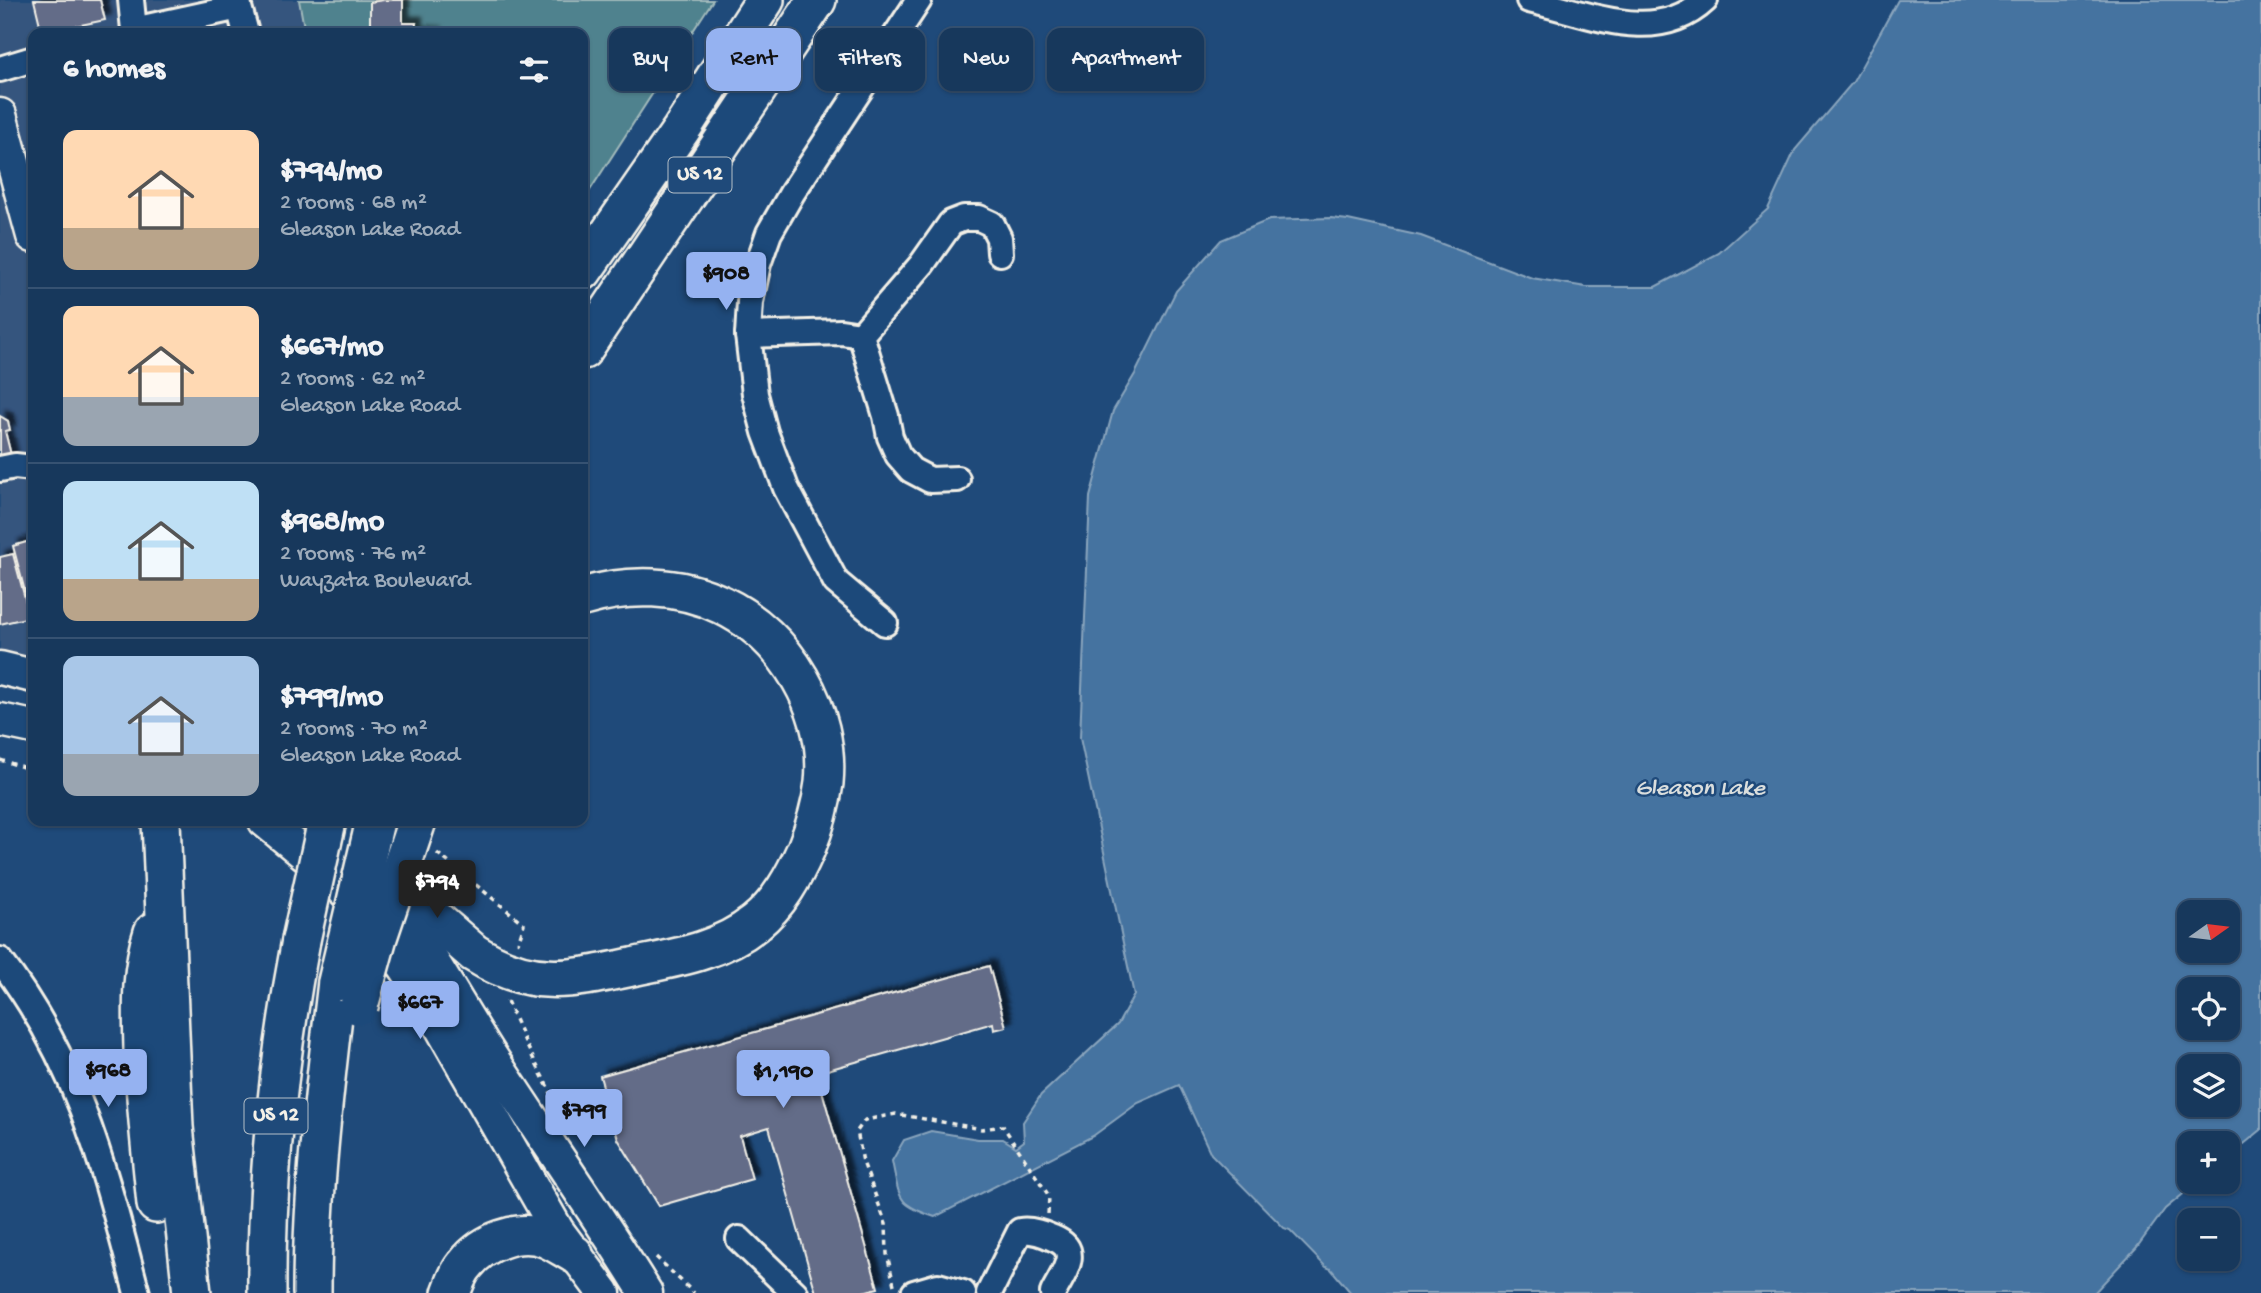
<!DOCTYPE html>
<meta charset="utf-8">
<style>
:root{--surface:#17385c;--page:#244365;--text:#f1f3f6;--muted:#9eacbb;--line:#365272;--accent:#95b2f1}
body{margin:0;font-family:"Gochi Hand",sans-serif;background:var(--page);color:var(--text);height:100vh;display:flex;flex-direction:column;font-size:26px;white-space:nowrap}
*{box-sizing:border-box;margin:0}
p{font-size:23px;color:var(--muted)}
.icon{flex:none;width:38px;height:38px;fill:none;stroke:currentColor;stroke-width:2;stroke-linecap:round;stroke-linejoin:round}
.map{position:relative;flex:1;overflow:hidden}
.panel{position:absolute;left:28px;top:28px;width:560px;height:798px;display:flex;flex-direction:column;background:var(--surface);border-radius:14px;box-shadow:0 2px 5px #0004,0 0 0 2px var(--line)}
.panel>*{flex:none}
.guide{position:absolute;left:609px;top:28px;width:665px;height:63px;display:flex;gap:14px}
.needle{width:46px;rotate:76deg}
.tools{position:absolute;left:2177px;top:900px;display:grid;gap:14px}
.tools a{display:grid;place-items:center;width:63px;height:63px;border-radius:14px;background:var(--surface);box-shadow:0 2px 5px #0004,0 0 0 2px var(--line);font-size:35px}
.price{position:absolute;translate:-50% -60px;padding:0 16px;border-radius:7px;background:var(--accent);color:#111;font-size:23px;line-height:46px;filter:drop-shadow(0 2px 4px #0008)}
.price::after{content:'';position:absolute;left:50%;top:42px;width:21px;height:16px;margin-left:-10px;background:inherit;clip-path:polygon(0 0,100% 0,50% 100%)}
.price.on{background:#222;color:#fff}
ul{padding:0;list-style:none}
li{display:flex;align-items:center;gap:21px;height:175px;padding:0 35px}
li+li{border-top:2px solid var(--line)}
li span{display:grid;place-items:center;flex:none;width:196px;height:140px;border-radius:14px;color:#555}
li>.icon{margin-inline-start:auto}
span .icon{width:84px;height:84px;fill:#fffc;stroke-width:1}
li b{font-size:30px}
h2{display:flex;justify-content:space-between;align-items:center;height:84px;padding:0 35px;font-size:30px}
.tag{padding:0 24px;border-radius:14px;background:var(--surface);box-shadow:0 2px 5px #0004,0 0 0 2px var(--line);font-size:24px;line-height:63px}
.tag.on{background:var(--accent);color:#111}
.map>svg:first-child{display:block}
.built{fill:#34547e}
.green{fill:#50828e;stroke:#a2babb;stroke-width:2}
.water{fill:#4473a0;stroke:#8aa5bd;stroke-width:2;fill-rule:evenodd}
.building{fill:#646c88;stroke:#f4f1e8;stroke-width:2;filter:url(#shadow)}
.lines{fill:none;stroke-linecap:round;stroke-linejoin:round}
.minor-casing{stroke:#f4f1e8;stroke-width:30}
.major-casing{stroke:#f4f1e8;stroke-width:37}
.highway-casing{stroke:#f4f1e8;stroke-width:42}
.path{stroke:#f4f1e8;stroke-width:3.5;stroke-dasharray:5 5;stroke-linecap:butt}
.minor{stroke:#1f4a7a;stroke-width:24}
.major{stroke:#1f4a7a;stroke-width:32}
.highway{stroke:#1f4a7a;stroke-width:37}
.highway-bridge-casing{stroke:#f4f1e8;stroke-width:42;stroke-linecap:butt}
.highway-bridge{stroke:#1f4a7a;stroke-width:37}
.labels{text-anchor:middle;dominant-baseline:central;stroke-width:5;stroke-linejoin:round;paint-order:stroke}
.shield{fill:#1f4a7a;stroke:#b4bfc7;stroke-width:2}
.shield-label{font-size:21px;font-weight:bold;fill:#f4f1e8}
.water-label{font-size:24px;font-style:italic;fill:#dadedd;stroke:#1f4a7a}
</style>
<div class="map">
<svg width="2261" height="1293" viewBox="0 0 2261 1293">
<defs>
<filter id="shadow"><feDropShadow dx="6" dy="-6" stdDeviation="2" flood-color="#0009"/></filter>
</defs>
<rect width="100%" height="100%" fill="#1f4a7a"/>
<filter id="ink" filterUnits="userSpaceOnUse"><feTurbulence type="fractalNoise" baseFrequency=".0143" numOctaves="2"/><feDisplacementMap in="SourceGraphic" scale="14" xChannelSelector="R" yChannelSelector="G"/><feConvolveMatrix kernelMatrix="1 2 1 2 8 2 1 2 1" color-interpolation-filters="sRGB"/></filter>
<g filter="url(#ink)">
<path class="built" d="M0,0H299L306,33H33V675L0,667Z"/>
<path class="green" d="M299,0H713L583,201V33H305Z"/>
<path class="water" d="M1898,0H2261V1130L2228,1157V1143H2189V1181H2199L2165,1209L2137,1247L2094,1293H1351L1331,1269L1326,1267L1290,1230L1284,1228L1211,1154L1179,1085L1138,1103L1093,1136L935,1217C896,1204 900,1199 892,1161L904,1140L931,1131L978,1139H1003L1016,1147L1024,1141L1023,1122L1041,1095L1118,1024L1134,995L1080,738L1090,497L1113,411L1135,374L1176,291L1221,240L1269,220L1331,218L1348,220L1421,236L1532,278L1586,287H1655L1719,253L1768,209L1795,150L1853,82ZM2189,912H2228V950H2189ZM2189,989H2228V1027H2189ZM2189,1066H2228V1104H2189Z"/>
<g class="building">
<path d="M34,0H100L105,20L42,33Z"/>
<path d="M384,0H403V23H416L415,32L436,33H370V2Z"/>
<path d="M0,416L8,421L10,430L5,431L12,459L0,463Z"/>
<path d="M33,540V602L28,603L13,546Z"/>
<path d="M13,554L30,617L0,624V557Z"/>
<path d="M989,966L1006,1027L994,1030L993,1023L817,1073L878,1288L859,1293H816L769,1127L740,1136L752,1179L659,1206L618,1139L600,1076Z"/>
</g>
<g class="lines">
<defs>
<g id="minor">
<path d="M131,0L134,30L239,7L238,0"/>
<path d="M1529,0C1586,12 1655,47 1705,0"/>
<path d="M239,7L246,33"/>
<path d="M0,69L33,59"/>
<path d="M748,335L841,332L861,335"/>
<path d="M0,469L15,466L33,468"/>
<path d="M957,479L930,480L911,470L898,455L890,437L886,416L861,335L922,264L951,223L964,218H979L992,224L999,238L1000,253"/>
<path d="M885,623L836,582L786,488L765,432L755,394L748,335L750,302L758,264L769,233L792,193L919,0"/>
<path d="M0,960C80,1065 104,1169 137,1293"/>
<path d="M739,1239L795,1293"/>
<path d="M914,1293L938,1286L963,1293"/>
<path d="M989,1293L1020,1231C1031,1229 1042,1233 1053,1238C1083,1250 1063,1273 1053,1293"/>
</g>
<g id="major">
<path d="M0,115L33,236"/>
<path d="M0,668L33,676"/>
<path d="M0,720L33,727"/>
<path d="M265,821L328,873L373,921L416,983L557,1230L604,1293"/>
<path d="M318,821C391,877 442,981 492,1058C543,1137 597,1213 646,1293"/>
</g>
<g id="highway">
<path d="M583,271L681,130L765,0"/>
<path d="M583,350L817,0"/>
<path d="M161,821L174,1127L192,1293"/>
<path d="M373,865L474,953C531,989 570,980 632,967C675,958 720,951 755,923C779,904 794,876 806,849C815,827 821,806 824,783C831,711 787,636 722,605C679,584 628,583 583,597"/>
<path d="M153,932C140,971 142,1008 143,1049C145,1101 151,1152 156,1204"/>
<path d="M267,1293C266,1175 279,1056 301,940"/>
<path d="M312,1293C312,1189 325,1085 337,982"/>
<path d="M451,1293C455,1283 459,1271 466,1264C483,1242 518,1228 545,1238C555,1242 565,1249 574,1254"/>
</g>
</defs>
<use href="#minor" class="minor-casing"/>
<use href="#major" class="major-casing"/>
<use href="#highway" class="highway-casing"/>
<g class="path">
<path d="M0,760L33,770"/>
<path d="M437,853L524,924L518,943"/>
<path d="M507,1001L526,1044L560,1111"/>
<path d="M656,1257L694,1293"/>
<path d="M894,1285L887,1254L886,1224L863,1162L857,1131L865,1120L896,1114L982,1129L1003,1126L1049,1196L1048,1215"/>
</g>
<use href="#minor" class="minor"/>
<use href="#major" class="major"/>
<use href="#highway" class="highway"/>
<defs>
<g id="highway-bridge">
<path d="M301,940L327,821"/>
<path d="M337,982L375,821"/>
<path d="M359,1006L378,937L417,821"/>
</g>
</defs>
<use href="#highway-bridge" class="highway-bridge-casing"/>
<use href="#highway-bridge" class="highway-bridge"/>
</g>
</g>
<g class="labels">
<g class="shield">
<rect x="668.5" y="157.5" width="63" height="35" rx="5"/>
<rect x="244.5" y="1098.5" width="63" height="35" rx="5"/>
</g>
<g class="shield-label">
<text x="700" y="175">US 12</text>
<text x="276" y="1116">US 12</text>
</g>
<g class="water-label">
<text x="1700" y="789">Gleason Lake</text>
</g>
</g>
</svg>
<div class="tools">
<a><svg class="needle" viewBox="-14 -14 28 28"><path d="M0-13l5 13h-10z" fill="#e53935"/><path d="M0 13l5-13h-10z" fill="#9eacbb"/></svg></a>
<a><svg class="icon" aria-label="locate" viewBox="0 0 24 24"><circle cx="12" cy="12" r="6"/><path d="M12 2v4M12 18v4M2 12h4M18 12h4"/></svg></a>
<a><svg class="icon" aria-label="layers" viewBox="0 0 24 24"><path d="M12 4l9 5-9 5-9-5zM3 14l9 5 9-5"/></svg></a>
<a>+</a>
<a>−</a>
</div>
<b class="price" style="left:726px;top:312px">$908</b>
<b class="price on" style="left:437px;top:920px">$794</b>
<b class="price" style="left:420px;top:1041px">$667</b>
<b class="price" style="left:108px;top:1109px">$968</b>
<b class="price" style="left:783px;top:1110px">$1,190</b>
<b class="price" style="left:584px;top:1149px">$799</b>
<div class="guide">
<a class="tag">Buy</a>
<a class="tag on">Rent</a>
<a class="tag">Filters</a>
<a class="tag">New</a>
<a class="tag">Apartment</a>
</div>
<section class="panel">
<h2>6 homes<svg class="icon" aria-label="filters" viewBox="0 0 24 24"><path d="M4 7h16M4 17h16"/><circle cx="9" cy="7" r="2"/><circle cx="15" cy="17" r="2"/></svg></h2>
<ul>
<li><span style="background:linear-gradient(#ffd9b3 70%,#b9a48a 0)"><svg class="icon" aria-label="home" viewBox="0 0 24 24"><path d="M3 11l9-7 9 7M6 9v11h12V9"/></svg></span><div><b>$794/mo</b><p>2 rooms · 68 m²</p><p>Gleason Lake Road</p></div></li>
<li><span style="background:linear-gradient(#ffd9b3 65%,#9aa5b1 0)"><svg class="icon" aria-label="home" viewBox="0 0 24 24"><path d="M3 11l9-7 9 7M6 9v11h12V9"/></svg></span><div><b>$667/mo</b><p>2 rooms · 62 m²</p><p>Gleason Lake Road</p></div></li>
<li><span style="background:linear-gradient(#bfe0f5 70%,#b9a48a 0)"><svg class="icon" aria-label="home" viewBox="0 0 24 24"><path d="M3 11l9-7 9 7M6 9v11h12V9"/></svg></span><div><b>$968/mo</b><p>2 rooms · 76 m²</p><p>Wayzata Boulevard</p></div></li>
<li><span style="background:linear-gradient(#a9c7e8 70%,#9aa5b1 0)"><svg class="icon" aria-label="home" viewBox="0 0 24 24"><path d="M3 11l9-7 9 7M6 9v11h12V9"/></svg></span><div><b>$799/mo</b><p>2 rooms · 70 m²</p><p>Gleason Lake Road</p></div></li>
</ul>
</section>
</div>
